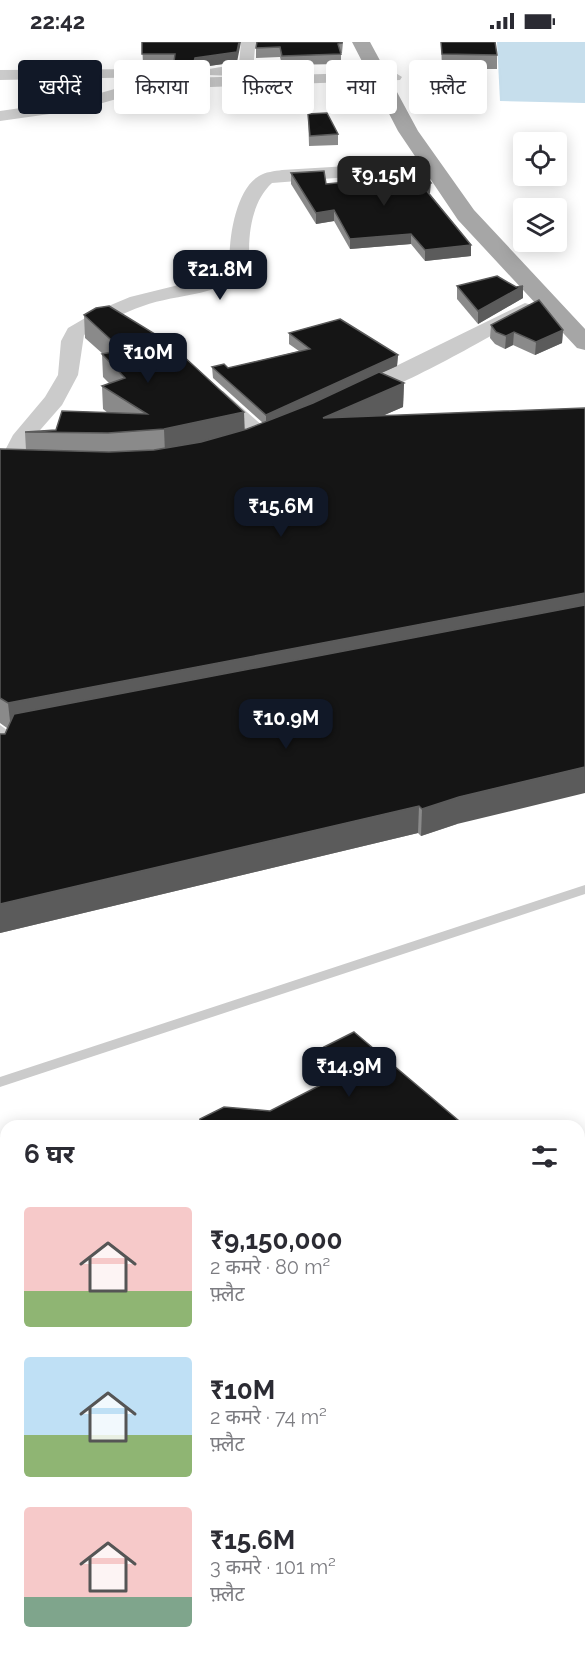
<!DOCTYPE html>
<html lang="hi">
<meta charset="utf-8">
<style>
:root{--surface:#fff;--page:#f7f7f7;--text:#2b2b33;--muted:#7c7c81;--accent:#111827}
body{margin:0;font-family:Raleway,"Noto Sans Devanagari",sans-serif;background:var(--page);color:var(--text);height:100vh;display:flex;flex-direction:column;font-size:22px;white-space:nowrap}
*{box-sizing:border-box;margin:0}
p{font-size:20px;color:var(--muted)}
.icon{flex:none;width:33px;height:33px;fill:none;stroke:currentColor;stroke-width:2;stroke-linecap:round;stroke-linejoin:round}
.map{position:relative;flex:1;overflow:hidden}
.drawer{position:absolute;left:0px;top:1078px;width:585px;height:536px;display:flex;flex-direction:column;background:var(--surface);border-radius:18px 18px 0 0;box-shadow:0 3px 15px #0003}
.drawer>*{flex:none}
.banner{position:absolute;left:18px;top:18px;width:549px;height:54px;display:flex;gap:12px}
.fabs{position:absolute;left:513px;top:90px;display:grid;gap:12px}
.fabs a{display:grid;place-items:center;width:54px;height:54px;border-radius:6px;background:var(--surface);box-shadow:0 3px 15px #0003;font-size:30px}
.price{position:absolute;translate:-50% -51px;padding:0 14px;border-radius:12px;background:var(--accent);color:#fff;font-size:20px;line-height:39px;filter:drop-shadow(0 2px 3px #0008)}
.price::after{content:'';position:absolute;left:50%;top:36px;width:18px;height:14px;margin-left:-9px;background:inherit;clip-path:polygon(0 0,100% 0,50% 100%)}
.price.active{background:#222;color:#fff}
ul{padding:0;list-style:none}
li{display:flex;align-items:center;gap:18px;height:150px;padding:0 24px}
li span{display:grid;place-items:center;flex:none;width:168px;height:120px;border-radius:6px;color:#555}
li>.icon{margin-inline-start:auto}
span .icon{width:72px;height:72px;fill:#fffc;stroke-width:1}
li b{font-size:26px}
h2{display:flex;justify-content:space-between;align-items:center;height:72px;padding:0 24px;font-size:26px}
.pill{padding:0 21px;border-radius:6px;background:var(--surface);box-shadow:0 3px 15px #0003;font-size:21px;line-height:54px}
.pill.active{background:var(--accent);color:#fff}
.status{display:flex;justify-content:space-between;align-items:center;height:42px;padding:0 30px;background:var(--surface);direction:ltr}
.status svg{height:16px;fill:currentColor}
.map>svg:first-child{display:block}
.water{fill:#c6deec}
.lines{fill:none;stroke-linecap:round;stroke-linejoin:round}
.service{fill:#cbcbcb;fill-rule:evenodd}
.minor{fill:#cbcbcb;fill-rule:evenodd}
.primary{fill:#a6a6a6;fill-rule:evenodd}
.wall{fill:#8a8a8a}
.shaded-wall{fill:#5b5b5b}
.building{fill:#151515;stroke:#5b5b5b;stroke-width:1.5}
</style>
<div class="status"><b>22:42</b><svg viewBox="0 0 49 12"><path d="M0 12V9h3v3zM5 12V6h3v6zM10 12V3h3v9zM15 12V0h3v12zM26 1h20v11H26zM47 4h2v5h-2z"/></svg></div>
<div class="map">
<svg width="585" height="1613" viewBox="0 0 585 1613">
<rect width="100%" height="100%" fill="#fff"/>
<path class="water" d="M497,0H585V61L500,59Z"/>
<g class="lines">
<g class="service">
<path d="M0,683L11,691L14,702L5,717L0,718Z"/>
<path d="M585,843V852L0,1045V1035Z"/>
<path d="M579,1485L585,1487V1509L579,1507Z"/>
</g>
<g class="minor">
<path d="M241,0H267L255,6L253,28L235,34L209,33L207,30L209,27L239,22Z"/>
<path d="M148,27L156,32L154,35L0,38V28Z"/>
<path d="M394,30L402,35L400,38L185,46L134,52L78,68L0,79V69L76,58L132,42L185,36Z"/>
<path d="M431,119L437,120L440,124L437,128L272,141C251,160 247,196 250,223C227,255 177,251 143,264C122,271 103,282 84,293L78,333L62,363L34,395L17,427H1L0,418L13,393L45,355L58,333L61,299L68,286L99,268L130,255L219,233L230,222C228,198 236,147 259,134C265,130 275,129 282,128Z"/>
<path d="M525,261L532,263L535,267L532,271C502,287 374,363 349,357L346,352L349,347Z"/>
<path d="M215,348L223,349L272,392L275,397L272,402H256L207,359L204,354L207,349Z"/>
</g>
<path class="primary" d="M352,0H370L418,89L474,168L585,287V308L577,306L458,178L398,89Z"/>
</g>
<g class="wall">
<path d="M142,0L237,20L195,26V30H175V22H143Z"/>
<path d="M343,0L342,11H341V22L282,23L280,15L256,16V6Z"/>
<path d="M441,0H495L497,13V27H442Z"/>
<path d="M48,30L49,39L47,54H22L21,45Z"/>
<path d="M308,72L338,92V103L309,104Z"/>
<path d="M394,123L430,151H429L471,203V214L425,219L411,202L350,207L334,179L316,182L291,142V131L326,142L394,136L393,134Z"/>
<path d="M457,244L523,256L478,282L457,257Z"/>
<path d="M84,273L244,370V388L263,381L213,336L212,325L228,326L299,309L289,302V291L398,313L397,324L381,331L404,341L403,365L382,374L457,782L421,794L418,791L0,891V692H5L7,686L0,681V407L26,408L25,390L56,388L108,371L103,367L102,344L109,341L103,335L102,312H103L85,296Z"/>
<path d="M491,283L563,288L562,301L535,313L513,303L505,307L495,302L490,296Z"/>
<path d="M324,1005L465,1084L270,1069L329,1039L323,1033Z"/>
<path d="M585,1201L579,1380V1205Z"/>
<path d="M477,1608H512L513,1610V1613H480Z"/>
</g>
<g class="shaded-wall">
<path d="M239,0H241L237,20L195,26V30V16Z"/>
<path d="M48,30L49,39L47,54L46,45Z"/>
<path d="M431,141L430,151L421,152V142Z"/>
<path d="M334,168V179L316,182V171Z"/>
<path d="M411,192V202L350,207V197Z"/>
<path d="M471,203V214L425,219V208Z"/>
<path d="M523,244V256L478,282V269Z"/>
<path d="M563,288L562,301L535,313L536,300Z"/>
<path d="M514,290L513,303L505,307L506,294Z"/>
<path d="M398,313L397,324L266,384V373Z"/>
<path d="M404,341L403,365L322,400L323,376Z"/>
<path d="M244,370L245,394L165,411L164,387Z"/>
<path d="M585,551V571L11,688L8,661Z"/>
<path d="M585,725V751L457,782L421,794L422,767L459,755Z"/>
<path d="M419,764L418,791L0,891V862Z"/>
<path d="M585,1350V1375L579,1380V1355Z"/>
</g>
<g class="building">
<path d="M142,0H239L237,10L195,16L194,20H174L175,12H142Z"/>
<path d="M257,0H342V1L338,2L341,12L282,14L280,5L256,6Z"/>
<path d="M441,0H495L497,13L442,12Z"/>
<path d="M24,30H48L46,45H21Z"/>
<path d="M327,71L338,92L310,94L308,72Z"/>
<path d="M416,122L431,141L421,142L471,203L425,208L411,192L350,197L334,168L316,171L291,131L324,129L326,142L400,135L394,123Z"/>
<path d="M497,234L516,245L523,244L478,269L457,244Z"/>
<path d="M539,258L563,288L536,300L514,290L506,294L496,290L491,283Z"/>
<path d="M109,264L168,300L244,370L164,387L108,391L25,390L56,388L62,369L147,372L102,344L125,336L102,312L122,308L84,273L96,266Z"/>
<path d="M340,277L398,313L266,373L212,325L224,322L228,326L310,307L289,291Z"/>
<path d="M379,330L404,341L323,376L585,366V551L8,661L0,656V407L109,410L154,408L201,400L247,387L313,361Z"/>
<path d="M585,563V725L459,755L422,767L419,764L0,862V692H5L14,672Z"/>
<path d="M354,990L465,1084H199L200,1077L224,1065L270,1069L350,1028L324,1005Z"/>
<path d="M585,1201V1350L579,1355V1222L583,1219L579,1209V1205Z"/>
<path d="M483,1608H512L513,1610L505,1613H485Z"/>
</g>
</svg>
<div class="fabs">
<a><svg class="icon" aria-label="locate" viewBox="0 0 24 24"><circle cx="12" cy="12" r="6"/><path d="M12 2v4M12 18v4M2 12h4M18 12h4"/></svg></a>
<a><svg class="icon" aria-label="layers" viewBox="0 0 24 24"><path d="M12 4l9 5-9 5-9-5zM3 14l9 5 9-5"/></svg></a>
</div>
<b class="price active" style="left:384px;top:165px">₹9.15M</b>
<b class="price" style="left:220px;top:259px">₹21.8M</b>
<b class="price" style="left:148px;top:342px">₹10M</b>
<b class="price" style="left:281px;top:496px">₹15.6M</b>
<b class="price" style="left:286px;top:708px">₹10.9M</b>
<b class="price" style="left:349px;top:1056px">₹14.9M</b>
<div class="banner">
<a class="pill active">खरीदें</a>
<a class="pill">किराया</a>
<a class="pill">फ़िल्टर</a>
<a class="pill">नया</a>
<a class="pill">फ़्लैट</a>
</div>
<section class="drawer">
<h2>6 घर<svg class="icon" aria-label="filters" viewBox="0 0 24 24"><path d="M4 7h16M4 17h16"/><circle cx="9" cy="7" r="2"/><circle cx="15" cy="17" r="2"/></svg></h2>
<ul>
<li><span style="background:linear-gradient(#f6c9c9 70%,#8fb573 0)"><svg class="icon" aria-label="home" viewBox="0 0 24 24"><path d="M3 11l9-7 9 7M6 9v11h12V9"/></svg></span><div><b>₹9,150,000</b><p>2 कमरे · 80 m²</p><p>फ़्लैट</p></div></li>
<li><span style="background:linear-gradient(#bfe0f5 65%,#8fb573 0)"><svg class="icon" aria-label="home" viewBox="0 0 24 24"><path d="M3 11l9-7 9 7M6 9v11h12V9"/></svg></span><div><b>₹10M</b><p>2 कमरे · 74 m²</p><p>फ़्लैट</p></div></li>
<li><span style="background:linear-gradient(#f6c9c9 75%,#7fa58c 0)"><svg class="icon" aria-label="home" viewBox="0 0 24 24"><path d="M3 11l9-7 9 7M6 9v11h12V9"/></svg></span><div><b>₹15.6M</b><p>3 कमरे · 101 m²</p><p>फ़्लैट</p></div></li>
</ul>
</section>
</div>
